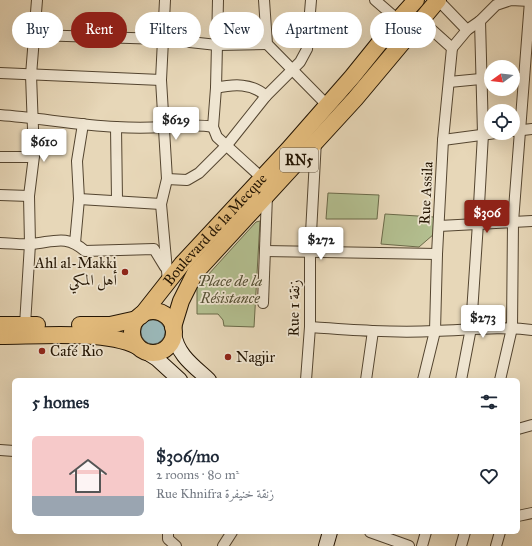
<!DOCTYPE html>
<meta charset="utf-8">
<style>
:root{--surface:#fff;--page:#f2f2f3;--text:#1f2937;--muted:#747a83;--accent:#8f2418}
body{margin:0;font-family:"IM FELL Great Primer",Amiri,serif;background:var(--page);color:var(--text);height:100vh;display:flex;flex-direction:column;font-size:15px;white-space:nowrap}
*{box-sizing:border-box;margin:0}
p{font-size:13px;color:var(--muted)}
.icon{flex:none;width:22px;height:22px;fill:none;stroke:currentColor;stroke-width:2;stroke-linecap:round;stroke-linejoin:round}
.map{position:relative;flex:1;overflow:hidden}
.drawer{position:absolute;left:12px;top:378px;width:508px;height:156px;display:flex;flex-direction:column;background:var(--surface);border-radius:6px;box-shadow:0 4px 16px #0002}
.drawer>*{flex:none}
.guide{position:absolute;left:12px;top:12px;width:508px;height:36px;display:flex;gap:8px}
.needle{width:26px;rotate:255deg}
.tools{position:absolute;left:484px;top:60px;display:grid;gap:8px}
.tools a{display:grid;place-items:center;width:36px;height:36px;border-radius:50%;background:var(--surface);box-shadow:0 4px 16px #0002;font-size:20px}
.price{position:absolute;translate:-50% -34px;padding:0 9px;border-radius:4px;background:#fff;color:#222;font-size:13px;line-height:26px;filter:drop-shadow(0 1px 2px #0008)}
.price::after{content:'';position:absolute;left:50%;top:24px;width:12px;height:9px;margin-left:-6px;background:inherit;clip-path:polygon(0 0,100% 0,50% 100%)}
.price.current{background:var(--accent);color:#fff}
ul{padding:0;list-style:none}
li{display:flex;align-items:center;gap:12px;height:100px;padding:0 20px}
li span{display:grid;place-items:center;flex:none;width:112px;height:80px;border-radius:6px;color:#555}
li>.icon{margin-inline-start:auto}
span .icon{width:48px;height:48px;fill:#fffc;stroke-width:1}
li b{font-size:17px}
h2{display:flex;justify-content:space-between;align-items:center;height:48px;padding:0 20px;font-size:17px}
.pill{padding:0 14px;border-radius:18px;background:var(--surface);box-shadow:0 4px 16px #0002;font-size:14px;line-height:36px}
.pill.current{background:var(--accent);color:#fff}
.map>svg:first-child{display:block}
.green{fill:#b3bf90;stroke:#6b6a49}
.water{fill:#9ab7b7;stroke:#6a766f}
.lines{fill:none;stroke-linecap:round;stroke-linejoin:round}
.street-casing{stroke:#544530;stroke-width:12}
.secondary-casing{stroke:#231402;stroke-width:16}
.primary-casing{stroke:#231402;stroke-width:18}
.street{stroke:#efe5d1;stroke-width:10}
.secondary{stroke:#efe5d1;stroke-width:14}
.primary{stroke:#e4bc7c;stroke-width:16}
.poi-dot{fill:#8f2418;stroke:#efe5d1;stroke-width:1.5}
.labels{text-anchor:middle;dominant-baseline:central;stroke-width:3.5;stroke-linejoin:round;paint-order:stroke}
.shield{fill:#efe5d1;stroke:#605340;stroke-width:1}
.shield-label{font-size:14px;font-weight:bold;fill:#231402}
.street-label{font-size:15px;fill:#231402;stroke:#efe5d1}
.poi-label{font-size:15px;fill:#231402;stroke:#efe5d1;text-anchor:start}
.park-label{font-size:15px;font-style:italic;fill:#555034;stroke:#efe5d1}
</style>
<div class="map">
<svg width="532" height="546" viewBox="0 0 532 546">
<rect width="100%" height="100%" fill="#e7d7b8"/>
<filter id="stains"><feTurbulence type="fractalNoise" baseFrequency=".005" numOctaves="4"/><feColorMatrix values="0 0 0 0 .2 0 0 0 0 .09 0 0 0 0 .02 0 0 0 .5 -.17"/></filter>
<radialGradient id="worn" r=".72"><stop offset=".6" stop-color="#630" stop-opacity="0"/><stop offset="1" stop-color="#630" stop-opacity=".3"/></radialGradient>
<g class="green">
<path d="M328,193L379,195L377,219H326Z"/>
<path d="M385,214L434,217V234L419,247L381,244Z"/>
<path d="M260,221L254,327L224,326L223,320L218,314H197V287L256,222Z"/>
</g>
<circle class="water" cx="153" cy="332" r="12"/>
<g class="lines">
<defs>
<g id="street">
<path d="M165,0L161,80L167,179L161,204L168,282"/>
<path d="M218,0L216,88L213,127L217,137L262,178"/>
<path d="M264,0L267,44L327,105"/>
<path d="M375,0L398,20"/>
<path d="M438,0L467,30"/>
<path d="M422,21L452,48L443,140L437,254L435,331L423,380"/>
<path d="M35,35L162,39L217,45L267,44"/>
<path d="M452,48L467,30L480,21L496,5L511,0L530,1L513,222L512,328L500,380"/>
<path d="M0,73L161,80"/>
<path d="M513,78H524"/>
<path d="M449,82L491,78"/>
<path d="M216,88C234,84 252,83 266,96"/>
<path d="M0,115C39,118 77,125 116,127C132,128 148,128 164,127C181,126 197,124 213,127"/>
<path d="M116,127L117,200"/>
<path d="M514,131L532,129"/>
<path d="M443,140L496,133"/>
<path d="M0,157H27L34,156"/>
<path d="M167,179L187,180L199,173L227,145L266,96L300,62L307,49L311,0"/>
<path d="M0,195L29,196"/>
<path d="M79,199L161,204"/>
<path d="M439,226L532,221"/>
<path d="M0,243C10,243 21,245 31,244C54,242 66,234 85,251L154,249L165,267"/>
<path d="M75,243L79,199L77,161L83,124"/>
<path d="M265,251L437,254"/>
<path d="M263,303L267,195"/>
<path d="M25,325L30,244L29,196L34,156L31,75L37,0"/>
<path d="M310,327C351,330 393,333 435,331C468,330 499,326 532,330"/>
<path d="M306,380L310,327V252L316,140"/>
<path d="M366,380L373,331"/>
<path d="M461,380L471,328L478,223L483,134L480,21"/>
<path d="M518,429L532,425"/>
<path d="M0,450L14,451"/>
<path d="M518,516L532,513"/>
<path d="M168,532V539L176,546"/>
<path d="M370,532L409,546"/>
<path d="M223,546L232,532"/>
<path d="M422,546L426,532"/>
<path d="M461,546L465,532"/>
<path d="M496,546L500,532"/>
</g>
<g id="secondary">
<path d="M174,333C177,355 194,366 209,380"/>
<path d="M146,352L157,359L180,380"/>
<path d="M326,546L330,532"/>
</g>
<g id="primary">
<circle cx="153" cy="332" r="21"/>
<path id="s1" d="M141,316L182,264L288,150L352,77L398,20L416,0"/>
<path d="M0,325H37"/>
<path d="M80,325H110L137,319"/>
<path d="M173,327L181,301L195,273L355,99L438,0"/>
<path d="M0,336C38,336 105,330 137,346"/>
</g>
</defs>
<use href="#street" class="street-casing"/>
<use href="#secondary" class="secondary-casing"/>
<use href="#primary" class="primary-casing"/>
<use href="#street" class="street"/>
<use href="#secondary" class="secondary"/>
<use href="#primary" class="primary"/>
</g>
<g class="poi-dot">
<circle cx="125" cy="272" r="4"/>
<circle cx="42" cy="351" r="4"/>
<circle cx="228" cy="357" r="4"/>
</g>
<g class="labels">
<rect class="shield" x="280" y="148" width="38" height="24" rx="3"/>
<g class="shield-label">
<text x="299" y="160">RN5</text>
</g>
<g class="street-label">
<text transform="translate(426 193) rotate(-87)">Rue Assila</text>
<text stroke="none"><textPath href="#s1" startOffset="114">Boulevard de la Mecque</textPath></text>
<text transform="translate(294 308) rotate(-89)">Rue 1 زنقة</text>
</g>
<g class="poi-label">
<text x="117" y="263" text-anchor="end">Ahl al-Makki<tspan x="117" dy="17">أهل المكي</tspan></text>
<text x="50" y="351">Café Rio</text>
<text x="236" y="357">Nagjir</text>
</g>
<g class="park-label">
<text x="230" y="281">Place de la<tspan x="230" dy="17">Résistance</tspan></text>
</g>
</g>
<rect width="100%" height="100%" filter="url(#stains)"/>
<rect width="100%" height="100%" fill="url(#worn)"/>
</svg>
<div class="tools">
<a><svg class="needle" viewBox="-14 -14 28 28"><path d="M0-13l5 13h-10z" fill="#e53935"/><path d="M0 13l5-13h-10z" fill="#747a83"/></svg></a>
<a><svg class="icon" aria-label="locate" viewBox="0 0 24 24"><circle cx="12" cy="12" r="6"/><path d="M12 2v4M12 18v4M2 12h4M18 12h4"/></svg></a>
</div>
<b class="price" style="left:176px;top:141px">$629</b>
<b class="price" style="left:44px;top:163px">$610</b>
<b class="price current" style="left:487px;top:234px">$306</b>
<b class="price" style="left:321px;top:261px">$272</b>
<b class="price" style="left:483px;top:339px">$273</b>
<div class="guide">
<a class="pill">Buy</a>
<a class="pill current">Rent</a>
<a class="pill">Filters</a>
<a class="pill">New</a>
<a class="pill">Apartment</a>
<a class="pill">House</a>
</div>
<section class="drawer">
<h2>5 homes<svg class="icon" aria-label="filters" viewBox="0 0 24 24"><path d="M4 7h16M4 17h16"/><circle cx="9" cy="7" r="2"/><circle cx="15" cy="17" r="2"/></svg></h2>
<ul>
<li><span style="background:linear-gradient(#f6c9c9 75%,#9aa5b1 0)"><svg class="icon" aria-label="home" viewBox="0 0 24 24"><path d="M3 11l9-7 9 7M6 9v11h12V9"/></svg></span><div><b>$306/mo</b><p>2 rooms · 80 m²</p><p>Rue Khnifra زنقة خنيفرة</p></div><svg class="icon" aria-label="heart" viewBox="0 0 24 24"><path d="M12 20l-8-8c-3-5 5-10 8-4 3-6 11-1 8 4z"/></svg></li>
</ul>
</section>
</div>
